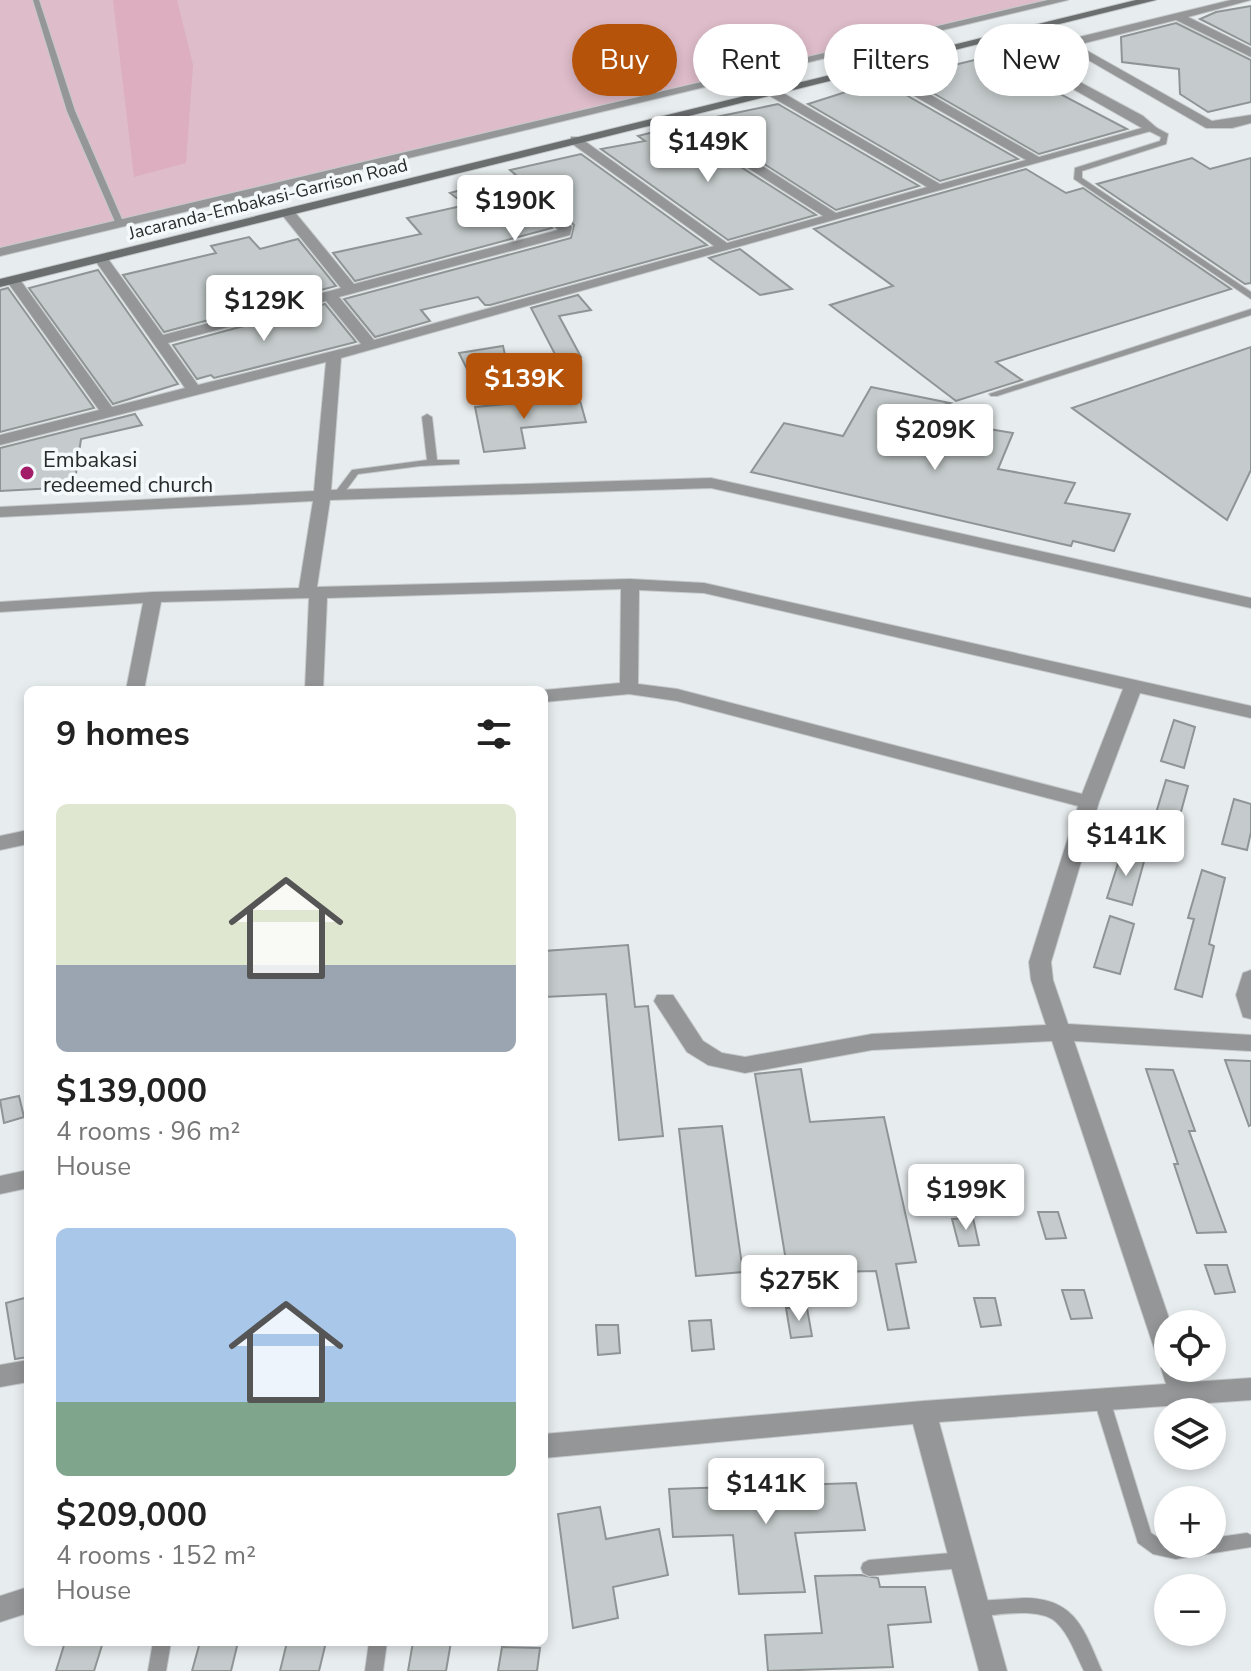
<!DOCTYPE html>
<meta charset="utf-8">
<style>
:root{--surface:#fff;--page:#f6f6f6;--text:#222;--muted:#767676;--accent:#b45309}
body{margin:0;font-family:"Nunito Sans",sans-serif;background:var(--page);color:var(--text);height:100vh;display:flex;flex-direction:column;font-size:30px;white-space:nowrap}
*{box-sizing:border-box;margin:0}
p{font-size:26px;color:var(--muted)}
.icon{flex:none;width:44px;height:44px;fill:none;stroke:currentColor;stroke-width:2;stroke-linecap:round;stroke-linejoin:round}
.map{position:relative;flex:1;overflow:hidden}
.panel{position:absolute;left:24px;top:686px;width:524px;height:960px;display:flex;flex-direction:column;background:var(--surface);border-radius:12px;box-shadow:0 4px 12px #0003}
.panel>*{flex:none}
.hud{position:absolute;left:572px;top:24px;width:558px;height:72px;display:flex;gap:16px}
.tools{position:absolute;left:1154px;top:1310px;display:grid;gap:16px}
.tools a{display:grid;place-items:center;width:72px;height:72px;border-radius:50%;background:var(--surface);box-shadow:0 4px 12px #0003;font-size:40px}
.price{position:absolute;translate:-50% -68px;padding:0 18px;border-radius:8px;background:#fff;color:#222;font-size:26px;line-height:52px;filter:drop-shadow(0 2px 4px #0008)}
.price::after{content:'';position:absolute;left:50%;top:48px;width:24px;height:18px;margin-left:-12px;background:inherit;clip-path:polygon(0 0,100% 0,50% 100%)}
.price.current{background:var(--accent);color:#fff}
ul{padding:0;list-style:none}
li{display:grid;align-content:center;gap:16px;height:424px;padding:0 32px}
li span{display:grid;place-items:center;height:248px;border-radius:12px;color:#555}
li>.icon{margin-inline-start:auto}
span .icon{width:144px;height:144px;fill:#fffc;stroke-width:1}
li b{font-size:34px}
h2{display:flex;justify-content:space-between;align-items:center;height:96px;padding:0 32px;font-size:34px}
.chip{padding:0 28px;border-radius:36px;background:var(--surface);box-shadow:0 4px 12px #0003;font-size:28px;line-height:72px}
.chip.current{background:var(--accent);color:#fff}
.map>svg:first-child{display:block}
.green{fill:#debcc9}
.forest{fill:#ddadc0}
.building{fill:#c5cbcc;stroke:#8f9495;stroke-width:2}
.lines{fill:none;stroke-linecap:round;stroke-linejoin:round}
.lane-casing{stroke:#c5c9cb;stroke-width:2}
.street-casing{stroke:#c5c9cb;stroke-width:2}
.secondary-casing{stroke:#c5c9cb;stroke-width:2}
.lane{fill:#949697;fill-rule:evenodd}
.street{fill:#949697;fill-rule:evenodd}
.secondary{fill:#6b6e6f;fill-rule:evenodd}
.poi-dot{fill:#a21c68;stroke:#f4fafb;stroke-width:3}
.labels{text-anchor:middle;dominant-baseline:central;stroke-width:7;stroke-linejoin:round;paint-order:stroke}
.far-street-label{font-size:18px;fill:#292b2b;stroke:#f4fafb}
.poi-label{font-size:22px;fill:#292b2b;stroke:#f4fafb;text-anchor:start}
</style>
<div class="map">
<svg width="1251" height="1671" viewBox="0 0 1251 1671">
<rect width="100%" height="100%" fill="#e7ecee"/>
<path class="green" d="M0,0H1053L0,248Z"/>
<path class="forest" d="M113,0H177L193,65L186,163L134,177Z"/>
<g class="building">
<path d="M1251,6V45L1200,19L1216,12Z"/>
<path d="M1176,23L1251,60V102L1208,112L1180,94L1179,69L1122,62L1121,37Z"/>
<path d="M995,55L1012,66L1016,65L1060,94L1127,129L1039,154L905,77Z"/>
<path d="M877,82L885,83L1018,159L940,181L808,104Z"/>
<path d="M778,104L919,186L836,210L697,121Z"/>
<path d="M677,126L816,215L728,240L601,149L645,141L638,136Z"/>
<path d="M581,154L707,245L490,305H485L478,297L421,310L430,321L375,337L344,299L571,238L574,225L545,194L533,193L531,204L552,228L355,281L333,253L421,234L407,218L466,205L450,193L516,175L510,170Z"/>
<path d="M1192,158L1210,169L1251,158V283L1245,284L1097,184Z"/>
<path d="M1026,169L1066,193L1083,188L1231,289L996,362L1022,380L956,401L830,305L893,286L814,229Z"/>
<path d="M249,237L260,249L298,239L336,286L164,332L123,275L216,253L211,246Z"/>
<path d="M740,249L792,289L760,295L709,258Z"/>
<path d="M98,270L178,384L113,404L29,288Z"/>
<path d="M8,288L94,408L0,432V290Z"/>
<path d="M578,295L591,310L559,316L581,357L558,360L531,308Z"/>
<path d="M325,304L356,342L214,378L211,375L197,379L173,345Z"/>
<path d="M503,346L508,368L469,373L459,353Z"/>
<path d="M1251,347V470L1227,520L1072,408Z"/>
<path d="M871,387L950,403L912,416L1013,433L998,469L1075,483L1065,503L1130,514L1114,551L1073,541L1071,546L751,472L784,423L843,436Z"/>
<path d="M579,397L586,422L521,428L525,448L484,452L475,407Z"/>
<path d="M135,414L142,425L81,439L74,487L0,491V448Z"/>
<path d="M1174,720L1195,727L1184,768L1161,761Z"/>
<path d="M1166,780L1188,786L1176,830L1153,823Z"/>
<path d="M1234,799L1251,804V832L1247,850L1222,844Z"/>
<path d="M1122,851L1145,858L1132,905L1107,898Z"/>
<path d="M1202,870L1225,878L1209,944L1214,946L1202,997L1175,989L1194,919L1188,918Z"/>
<path d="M1110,916L1134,924L1120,974L1094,967Z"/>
<path d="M628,945L635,1007L648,1006L663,1136L619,1140L606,994L544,997V951Z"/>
<path d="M1225,1060L1251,1061V1125L1249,1126Z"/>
<path d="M801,1069L810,1122L884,1117L916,1262L896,1264L909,1328L888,1330L876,1271L788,1273L755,1074Z"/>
<path d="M1146,1069L1173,1070L1195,1131H1189L1226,1232L1197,1233L1174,1164H1178Z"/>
<path d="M19,1096L24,1117L4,1123L0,1100Z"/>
<path d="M722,1126L743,1272L696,1276L679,1129Z"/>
<path d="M1038,1212H1058L1066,1238L1046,1239Z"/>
<path d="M973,1218L979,1245L959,1246L952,1219Z"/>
<path d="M1205,1265H1227L1235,1292L1215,1294Z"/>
<path d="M1062,1290H1084L1092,1318L1071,1319Z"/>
<path d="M28,1297V1357L15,1359L6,1303Z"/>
<path d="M974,1298H995L1001,1325L981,1327Z"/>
<path d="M786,1308H807L812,1336L791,1338Z"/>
<path d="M711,1320L714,1349L692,1351L689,1321Z"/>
<path d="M596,1325H618L620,1353L598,1355Z"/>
<path d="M856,1483L865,1530L795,1533L805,1592L739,1594L733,1535L673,1537L669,1489Z"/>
<path d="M600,1507L606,1539L659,1529L668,1575L613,1587L618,1618L573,1628L558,1514Z"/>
<path d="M861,1575L878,1578L880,1587H925L931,1622L888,1625L893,1667L768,1671L765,1635L822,1633L815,1576Z"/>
<path d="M65,1642H103L94,1671H56Z"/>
<path d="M200,1642H238L231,1671H192Z"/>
<path d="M287,1642H326L319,1671H280Z"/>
<path d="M413,1642H451L446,1671H408Z"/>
<path d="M502,1647L540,1648L537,1671H498Z"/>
</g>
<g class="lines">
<defs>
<g id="lane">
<path d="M33,0H39L75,111L124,224L123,226L116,224L67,111Z"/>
<path d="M1149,127H1155L1168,134L1166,144L1082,171V178L1251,292V299L1074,179L1075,168L1160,141L1161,137L1149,131Z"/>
<path d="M1251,309V315L997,396H991L989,394Z"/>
<path d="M427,414L432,417L437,460H459V464L420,466L358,474L341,497H335L333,495L352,470L427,460L422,417Z"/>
<path d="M1102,1393L1107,1395L1110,1400L1151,1533L1168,1544H1212V1538L1247,1533L1251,1535V1547L1176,1559L1153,1554L1138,1543L1094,1400L1097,1395Z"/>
<path d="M963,1552L969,1555L971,1560L969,1565L963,1568L869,1576L863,1573L861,1568L863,1563L869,1560Z"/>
<path d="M1024,1598C1075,1598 1084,1629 1102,1671H1084C1076,1655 1069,1634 1056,1622C1040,1607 997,1615 976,1617L970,1615L968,1609L970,1603L976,1601Z"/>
<path d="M153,1642H171L166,1671H148Z"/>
<path d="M369,1642H387L383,1671H365Z"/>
</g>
<g id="street">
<path d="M1048,0H1068L0,256V248Z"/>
<path d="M1231,0H1251L1188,17L1251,48V57L1176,20L1077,45L1212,121L1251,115V123L1232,128H1206L1064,46L1071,39Z"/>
<path d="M992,35L1143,116L1158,129L341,358L331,490L711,478L1251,598V608L711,488L330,500L317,587L630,579L704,583L1251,706V718L1140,693L1099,802L1051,962L1053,980L1068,1024L1251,1035V1051L1074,1041L1171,1324H1168V1368H1187L1192,1382L1251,1378V1400L939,1422L1007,1671H979L913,1424L544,1458V1434L923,1401L1166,1384L1161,1368L1165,1361L1159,1359L1155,1351L1052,1041L872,1050L745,1073L708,1065L687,1052L654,1001L657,995H673L703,1041L722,1053L745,1057L872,1034L1046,1025L1031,980L1029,962L1078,806L677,701L629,694L544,702V690L620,683L621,589L327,598L323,690H305L309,598L161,602L144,690H126L143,603L0,612V602L153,592L299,588L313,501L0,517V507L314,491L326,362L0,445V435L99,410L6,280L8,277H18L112,407L185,388L94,259L96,256H106L163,335L341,288L283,216V210H293L354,284L558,230L533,202V196H543L572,227L570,235L339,297L374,340L714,246L571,143V137H579L727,243L823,216L673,120V114H681L836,213L927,187L770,96V90H778L940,184L1026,160L869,70V64H877L1039,157L1142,128L988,41V37ZM326,301L361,344L198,385L168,343ZM639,590L704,593L1123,689L1082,794L677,689L638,684Z"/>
<path d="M28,830V844L0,850V836Z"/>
<path d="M1251,970V1019L1243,1017L1236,995L1243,973Z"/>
<path d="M28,1170V1188L0,1194V1176Z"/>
<path d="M28,1360V1382L0,1387V1365Z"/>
<path d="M28,1587V1613L0,1622V1596Z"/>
</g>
<path id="secondary" d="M1136,0H1156L0,287V279Z"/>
</defs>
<use href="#lane" class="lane-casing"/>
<use href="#street" class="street-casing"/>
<use href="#secondary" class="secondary-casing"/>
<use href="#lane" class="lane"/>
<use href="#street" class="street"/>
<use href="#secondary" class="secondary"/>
</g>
<circle class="poi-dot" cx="27" cy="473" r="8"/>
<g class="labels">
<g class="far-street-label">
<text transform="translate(268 199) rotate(-14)">Jacaranda-Embakasi-Garrison Road</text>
</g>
<g class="poi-label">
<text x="43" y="460">Embakasi<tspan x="43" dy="25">redeemed church</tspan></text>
</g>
</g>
</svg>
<div class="tools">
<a><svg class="icon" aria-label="locate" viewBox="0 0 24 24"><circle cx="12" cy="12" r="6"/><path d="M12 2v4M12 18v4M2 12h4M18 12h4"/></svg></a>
<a><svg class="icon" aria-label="layers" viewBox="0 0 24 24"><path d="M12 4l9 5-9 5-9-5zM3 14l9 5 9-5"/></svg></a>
<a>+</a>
<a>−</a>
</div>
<b class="price" style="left:708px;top:184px">$149K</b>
<b class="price" style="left:515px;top:243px">$190K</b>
<b class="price" style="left:264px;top:343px">$129K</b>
<b class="price current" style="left:524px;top:421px">$139K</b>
<b class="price" style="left:935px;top:472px">$209K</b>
<b class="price" style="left:1126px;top:878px">$141K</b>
<b class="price" style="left:966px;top:1232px">$199K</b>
<b class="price" style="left:799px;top:1323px">$275K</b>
<b class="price" style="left:766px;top:1526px">$141K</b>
<div class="hud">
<a class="chip current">Buy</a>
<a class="chip">Rent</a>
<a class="chip">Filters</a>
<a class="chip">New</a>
</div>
<section class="panel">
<h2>9 homes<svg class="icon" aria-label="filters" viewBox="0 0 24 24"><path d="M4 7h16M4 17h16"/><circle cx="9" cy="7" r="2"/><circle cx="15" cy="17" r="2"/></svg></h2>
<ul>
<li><span style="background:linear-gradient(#dfe7d0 65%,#9aa5b1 0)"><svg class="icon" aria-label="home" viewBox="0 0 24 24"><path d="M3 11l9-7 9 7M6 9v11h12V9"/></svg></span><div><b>$139,000</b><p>4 rooms · 96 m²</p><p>House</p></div></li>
<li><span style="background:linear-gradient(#a9c7e8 70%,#7fa58c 0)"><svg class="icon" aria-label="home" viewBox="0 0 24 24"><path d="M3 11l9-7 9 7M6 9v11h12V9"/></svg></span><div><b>$209,000</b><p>4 rooms · 152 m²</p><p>House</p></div></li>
</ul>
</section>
</div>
